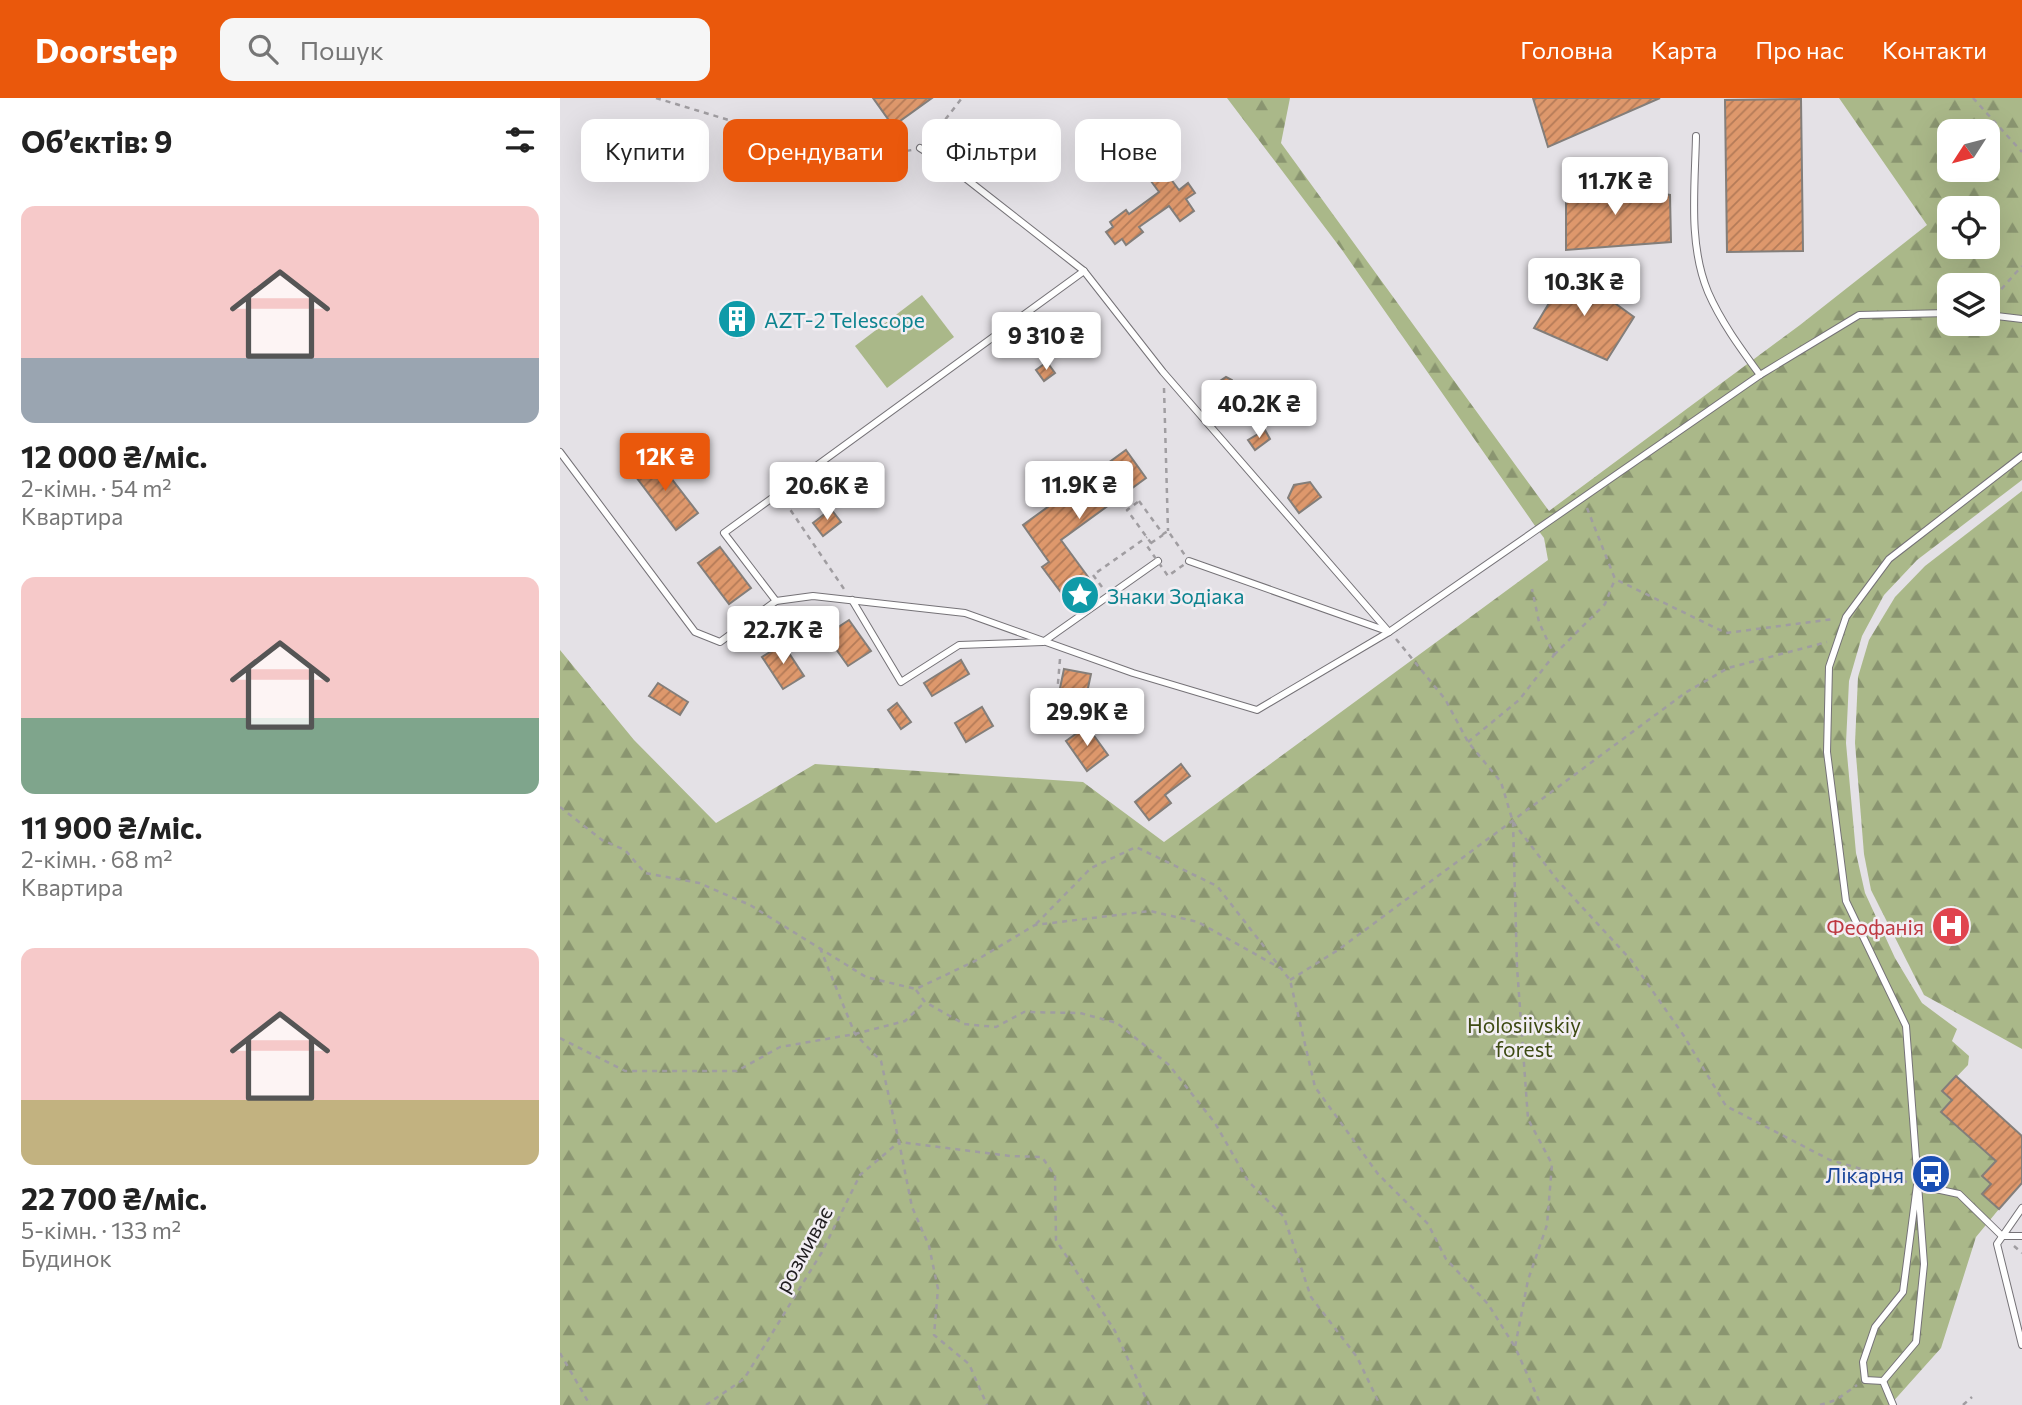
<!DOCTYPE html>
<html lang="uk">
<meta charset="utf-8">
<style>
:root{--surface:#fff;--page:#f6f6f6;--text:#222;--muted:#767676;--accent:#ea580c}
body{margin:0;font-family:Commissioner,sans-serif;background:var(--page);color:var(--text);height:100vh;display:flex;flex-direction:column;font-size:26px;white-space:nowrap}
*{box-sizing:border-box;margin:0}
p{font-size:23px;color:var(--muted)}
.icon{flex:none;width:38px;height:38px;fill:none;stroke:currentColor;stroke-width:2;stroke-linecap:round;stroke-linejoin:round}
.map{position:relative;flex:1;overflow:hidden}
.sheet{display:flex;flex-direction:column;background:var(--surface);width:560px}
.sheet>*{flex:none}
.guide{position:absolute;left:21px;top:21px;width:665px;height:63px;display:flex;gap:14px}
.needle{width:46px;rotate:234deg}
.buttons{position:absolute;left:1377px;top:21px;display:grid;gap:14px}
.buttons a{display:grid;place-items:center;width:63px;height:63px;border-radius:14px;background:var(--surface);box-shadow:0 7px 28px #0002;font-size:35px}
.price{position:absolute;translate:-50% -60px;padding:0 16px;border-radius:7px;background:#fff;color:#222;font-size:23px;line-height:46px;filter:drop-shadow(0 2px 4px #0008)}
.price::after{content:'';position:absolute;left:50%;top:42px;width:21px;height:16px;margin-left:-10px;background:inherit;clip-path:polygon(0 0,100% 0,50% 100%)}
.price.active{background:var(--accent);color:#fff}
ul{padding:0;list-style:none}
li{display:grid;align-content:center;gap:14px;height:371px;padding:0 21px}
li span{display:grid;place-items:center;height:217px;border-radius:14px;color:#555}
li>.icon{margin-inline-start:auto}
span .icon{width:126px;height:126px;fill:#fffc;stroke-width:1}
li b{font-size:30px}
h2{display:flex;justify-content:space-between;align-items:center;height:84px;padding:0 21px;font-size:30px}
.tag{padding:0 24px;border-radius:14px;background:var(--surface);box-shadow:0 7px 28px #0002;font-size:24px;line-height:63px}
.tag.active{background:var(--accent);color:#fff}
header{display:flex;align-items:center;gap:42px;box-sizing:border-box;height:98px;padding:0 35px;background:var(--accent);color:#fff}
header strong{font-size:33px}
nav{display:flex;gap:38px;margin-inline-start:auto;font-size:24px}
.search{width:490px;height:63px;background:var(--page);display:flex;align-items:center;gap:18px;box-sizing:border-box;padding:0 24px;border-radius:14px;color:var(--muted);font-size:26px}
main{display:flex;flex:1;min-height:0}
.map>svg:first-child{display:block}
.green{fill:#aab889}
.forest{fill:url(#forest-firs);fill-rule:evenodd}
.building{fill:url(#building-hatch);stroke:#837e7a;stroke-width:2}
.lines{fill:none;stroke-linecap:round;stroke-linejoin:round}
.lane-casing{stroke:#757277;stroke-width:8}
.path{stroke:#a09da1;stroke-width:2.5;stroke-dasharray:5 5;stroke-linecap:butt}
.lane{stroke:#fff;stroke-width:6}
.labels{text-anchor:middle;dominant-baseline:central;stroke-width:5;stroke-linejoin:round;paint-order:stroke}
.culture-label{font-size:21px;fill:#0d838f;stroke:#f2eef3;text-anchor:start}
.health-label{font-size:21px;fill:#be3a42;stroke:#f2eef3;text-anchor:end}
.park-label{font-size:21px;fill:#3d4a12;stroke:#f2eef3}
.transit-label{font-size:21px;fill:#164399;stroke:#f2eef3;text-anchor:end}
.street-label{font-size:21px;fill:#201e20;stroke:#f2eef3}
</style>
<header>
<strong>Doorstep</strong>
<div class="search"><svg class="icon" aria-label="search" viewBox="0 0 24 24"><circle cx="10" cy="10" r="6"/><path d="M15 15l6 6"/></svg>Пошук</div>
<nav><a>Головна</a><a>Карта</a><a>Про нас</a><a>Контакти</a></nav>
</header>
<main>
<section class="sheet">
<h2>Об’єктів: 9<svg class="icon" aria-label="filters" viewBox="0 0 24 24"><path d="M4 7h16M4 17h16"/><circle cx="9" cy="7" r="2"/><circle cx="15" cy="17" r="2"/></svg></h2>
<ul>
<li><span style="background:linear-gradient(#f6c9c9 70%,#9aa5b1 0)"><svg class="icon" aria-label="home" viewBox="0 0 24 24"><path d="M3 11l9-7 9 7M6 9v11h12V9"/></svg></span><div><b>12 000 ₴/міс.</b><p>2-кімн. · 54 m²</p><p>Квартира</p></div></li>
<li><span style="background:linear-gradient(#f6c9c9 65%,#7fa58c 0)"><svg class="icon" aria-label="home" viewBox="0 0 24 24"><path d="M3 11l9-7 9 7M6 9v11h12V9"/></svg></span><div><b>11 900 ₴/міс.</b><p>2-кімн. · 68 m²</p><p>Квартира</p></div></li>
<li><span style="background:linear-gradient(#f6c9c9 70%,#c2b280 0)"><svg class="icon" aria-label="home" viewBox="0 0 24 24"><path d="M3 11l9-7 9 7M6 9v11h12V9"/></svg></span><div><b>22 700 ₴/міс.</b><p>5-кімн. · 133 m²</p><p>Будинок</p></div></li>
</ul>
</section>
<div class="map">
<svg width="1462" height="1307" viewBox="0 0 1462 1307">
<defs>
<pattern id="forest-firs" width="22" height="20" patternUnits="userSpaceOnUse" patternTransform="scale(1.75)"><rect width="22" height="20" fill="#aab889"/><path d="M5 1l3.5 6h-7zM16 11l3.5 6h-7z" fill="#8a9570"/></pattern>
<pattern id="building-hatch" width="6" height="6" patternUnits="userSpaceOnUse" patternTransform="scale(1.75)"><rect width="6" height="6" fill="#de986c"/><path d="M-1 1l2-2M0 6l6-6M5 7l2-2" fill="none" stroke="#b47b58"/></pattern>
</defs>
<rect width="100%" height="100%" fill="#e4e1e6"/>
<path class="green" d="M362,197L394,239L327,290L295,248Z"/>
<g class="forest">
<path d="M667,0H730L721,45L989,413L1240,227L1367,127L1279,0H1462V382L1357,462L1324,497L1302,538L1289,583L1286,645L1296,755L1305,795L1335,860L1362,905L1397,931L1392,943L1409,958L1408,967L1383,993L1392,1002L1382,1014L1436,1063L1423,1079L1431,1086L1422,1096L1439,1111L1416,1139L1381,1250L1330,1307H0V552L74,642L156,725L255,666L523,684L604,744L988,462L984,440L978,432L782,152ZM1390,33H1428V72H1390ZM1390,110H1428V149H1390ZM1390,187H1428V226H1390Z"/>
<path d="M1462,393V951L1364,897L1311,792L1304,756L1295,645L1298,579L1309,542L1335,499L1365,468Z"/>
</g>
<g class="building">
<path d="M313,0H372L333,28Z"/>
<path d="M973,0H1100L988,49Z"/>
<path d="M1241,1L1243,153L1167,154L1165,2Z"/>
<path d="M602,69L619,92L628,85L635,95L626,101L634,113L620,123L609,108L579,129L583,134L566,147L562,141L555,146L546,134L553,129L550,124L566,112L569,116L599,94L588,79Z"/>
<path d="M1006,83L1110,97L1111,144L1006,152Z"/>
<path d="M1009,172L1074,219L1047,262L974,230Z"/>
<circle cx="177" cy="223" r="17"/>
<path d="M487,264L495,275L484,283L476,272Z"/>
<path d="M666,279L672,282V288L658,299L651,289Z"/>
<path d="M705,332L710,341L695,352L688,342Z"/>
<path d="M566,352L586,380L501,442L534,487L509,505L482,469L489,464L463,427Z"/>
<path d="M94,358L138,415L116,432L73,375Z"/>
<path d="M750,384L761,399L739,415L728,400L734,387Z"/>
<path d="M271,411L281,424L263,438L253,425Z"/>
<path d="M160,449L191,490L169,506L138,465Z"/>
<path d="M289,522L311,553L288,568L266,537Z"/>
<path d="M223,546L244,578L223,591L202,559Z"/>
<path d="M401,562L409,576L372,598L364,585Z"/>
<path d="M504,571L531,576L523,613L510,611L513,598L499,595Z"/>
<path d="M98,585L128,604L120,617L89,598Z"/>
<path d="M337,605L351,624L341,631L328,612Z"/>
<path d="M422,609L433,628L406,644L395,625Z"/>
<path d="M527,628L548,657L527,673L506,643Z"/>
<path d="M621,666L630,678L605,697L611,705L589,722L575,704Z"/>
<path d="M1396,978L1462,1038V1085L1439,1111L1422,1096L1431,1086L1422,1078L1436,1063L1381,1014L1392,1002L1382,993Z"/>
</g>
<g class="lines">
<defs>
<g id="lane">
<path d="M1136,38C1135,89 1128,146 1148,194C1161,224 1181,251 1200,277"/>
<path d="M360,50L395,72L524,173L603,274L829,534"/>
<path d="M1428,217L1462,221"/>
<path d="M0,354L135,534L160,544L216,503L253,498L405,515L573,575L697,612L829,534L1200,277L1299,217L1390,215"/>
<path d="M629,463L827,533"/>
<path d="M292,502L341,584L399,547L483,544L598,463"/>
<path d="M216,503L164,435L524,173"/>
<path d="M1357,1087L1343,1194L1315,1229L1303,1264L1305,1282L1323,1283L1356,1244L1364,1166L1346,928L1286,803L1267,654L1269,569L1286,519L1329,461L1462,358"/>
<path d="M1357,1087L1399,1096L1442,1138H1462"/>
<path d="M1462,1110L1437,1146L1462,1247"/>
<path d="M1323,1283L1333,1307"/>
</g>
</defs>
<use href="#lane" class="lane-casing"/>
<g class="path">
<path d="M96,0L172,23L247,52L306,59L352,52"/>
<path d="M1413,0L1462,54"/>
<path d="M367,45L402,0"/>
<path d="M1428,206L1462,168"/>
<path d="M604,290L608,433"/>
<path d="M567,400L573,407"/>
<path d="M579,403L603,436L608,433L629,463L608,478L587,448L591,445L567,412Z"/>
<path d="M225,404L284,491"/>
<path d="M1027,410L1055,481L1166,535L1274,521"/>
<path d="M591,445L603,437"/>
<path d="M542,489L533,477L587,439"/>
<path d="M836,541L885,601L908,644L941,684L953,724L957,869L968,1021L992,1066L987,1127L968,1182L955,1249L981,1307"/>
<path d="M994,557L1045,506L1055,481"/>
<path d="M500,561L497,597L510,600"/>
<path d="M908,644L959,602L994,557L979,524L972,491"/>
<path d="M0,709L42,742L65,752L85,775L139,785L190,807L306,879L356,891L415,863L475,827L590,813L638,824L720,870"/>
<path d="M953,724L998,783L1071,862L1124,938L1166,1008L1270,1062L1347,1084"/>
<path d="M476,826L531,770L576,749L657,788L730,882L755,989L818,1076L868,1126L886,1161L928,1206L955,1249"/>
<path d="M260,850L295,936L321,963L339,1044L450,1058L482,1059L495,1078L496,1142L555,1233L589,1307"/>
<path d="M730,882L778,852L1125,595L1168,570L1267,544"/>
<path d="M356,892L365,904L404,926L436,929L464,914L520,915L557,925L609,967L655,1025L688,1083L724,1119L751,1199L797,1259L820,1307"/>
<path d="M0,940L65,973H177L220,949L295,936L345,923L365,904"/>
<path d="M1454,1148L1462,1155"/>
<path d="M0,1255L30,1307"/>
<path d="M146,1307L184,1281L262,1154L300,1077L339,1044L352,1109L369,1148L378,1191L374,1237L409,1266L427,1307"/>
<path d="M1260,1307L1276,1302L1297,1287"/>
<path d="M1403,1307L1412,1299"/>
</g>
<use href="#lane" class="lane"/>
</g>
<defs>
<symbol id="building-disc" viewBox="-11 -11 22 22"><circle r="9.5" fill="#0f9aa8" stroke="#f2eef3"/><path d="M-4-6H4V6H1V3H-1V6H-4ZM-2.5-4.3h1.7v1.8h-1.7ZM.8-4.3h1.7v1.8H.8ZM-2.5-1h1.7V.8h-1.7ZM.8-1h1.7V.8H.8Z" fill="#fff"/></symbol>
<symbol id="sight-disc" viewBox="-11 -11 22 22"><circle r="9.5" fill="#0f9aa8" stroke="#f2eef3"/><path d="M0-6L1.8-2.2L6-1.7L2.9 1.2L3.7 5.4L0 3.3L-3.7 5.4L-2.9 1.2L-6-1.7L-1.8-2.2Z" fill="#fff"/></symbol>
<symbol id="hospital-disc" viewBox="-11 -11 22 22"><circle r="9.5" fill="#e0444e" stroke="#f2eef3"/><path d="M-5-5h3v3.5h4V-5h3V5h-3V1.5h-4V5h-3Z" fill="#fff"/></symbol>
<symbol id="bus-disc" viewBox="-11 -11 22 22"><circle r="9.5" fill="#1a4fb4" stroke="#f2eef3"/><path d="M-5-6H5V4H4V6H2V4H-2V6H-4V4H-5ZM-3.5-4V0h7V-4ZM-3.5 1.2v1.5H-2V1.2ZM2 1.2v1.5H3.5V1.2Z" fill="#fff"/></symbol>
</defs>
<g fill-rule="evenodd">
<use href="#building-disc" x="155" y="199" width="44" height="44"/>
<use href="#sight-disc" x="498" y="475" width="44" height="44"/>
<use href="#hospital-disc" x="1369" y="806" width="44" height="44"/>
<use href="#bus-disc" x="1349" y="1054" width="44" height="44"/>
</g>
<g class="labels">
<g class="culture-label">
<text x="204" y="221">AZT-2 Telescope</text>
<text x="547" y="497">Знаки Зодіака</text>
</g>
<g class="health-label">
<text x="1364" y="828">Феофанія</text>
</g>
<g class="park-label">
<text x="964" y="926">Holosiivskiy<tspan x="964" dy="24">forest</tspan></text>
</g>
<g class="transit-label">
<text x="1344" y="1076">Лікарня</text>
</g>
<g class="street-label">
<text transform="translate(243 1151) rotate(-61)">розмиває</text>
</g>
</g>
</svg>
<div class="buttons">
<a><svg class="needle" viewBox="-14 -14 28 28"><path d="M0-13l5 13h-10z" fill="#e53935"/><path d="M0 13l5-13h-10z" fill="#767676"/></svg></a>
<a><svg class="icon" aria-label="locate" viewBox="0 0 24 24"><circle cx="12" cy="12" r="6"/><path d="M12 2v4M12 18v4M2 12h4M18 12h4"/></svg></a>
<a><svg class="icon" aria-label="layers" viewBox="0 0 24 24"><path d="M12 4l9 5-9 5-9-5zM3 14l9 5 9-5"/></svg></a>
</div>
<b class="price" style="left:1055px;top:119px">11.7K ₴</b>
<b class="price" style="left:1024px;top:220px">10.3K ₴</b>
<b class="price" style="left:486px;top:274px">9 310 ₴</b>
<b class="price" style="left:699px;top:342px">40.2K ₴</b>
<b class="price active" style="left:105px;top:395px">12K ₴</b>
<b class="price" style="left:519px;top:423px">11.9K ₴</b>
<b class="price" style="left:267px;top:424px">20.6K ₴</b>
<b class="price" style="left:223px;top:568px">22.7K ₴</b>
<b class="price" style="left:527px;top:650px">29.9K ₴</b>
<div class="guide">
<a class="tag">Купити</a>
<a class="tag active">Орендувати</a>
<a class="tag">Фільтри</a>
<a class="tag">Нове</a>
</div>
</div>
</main>
